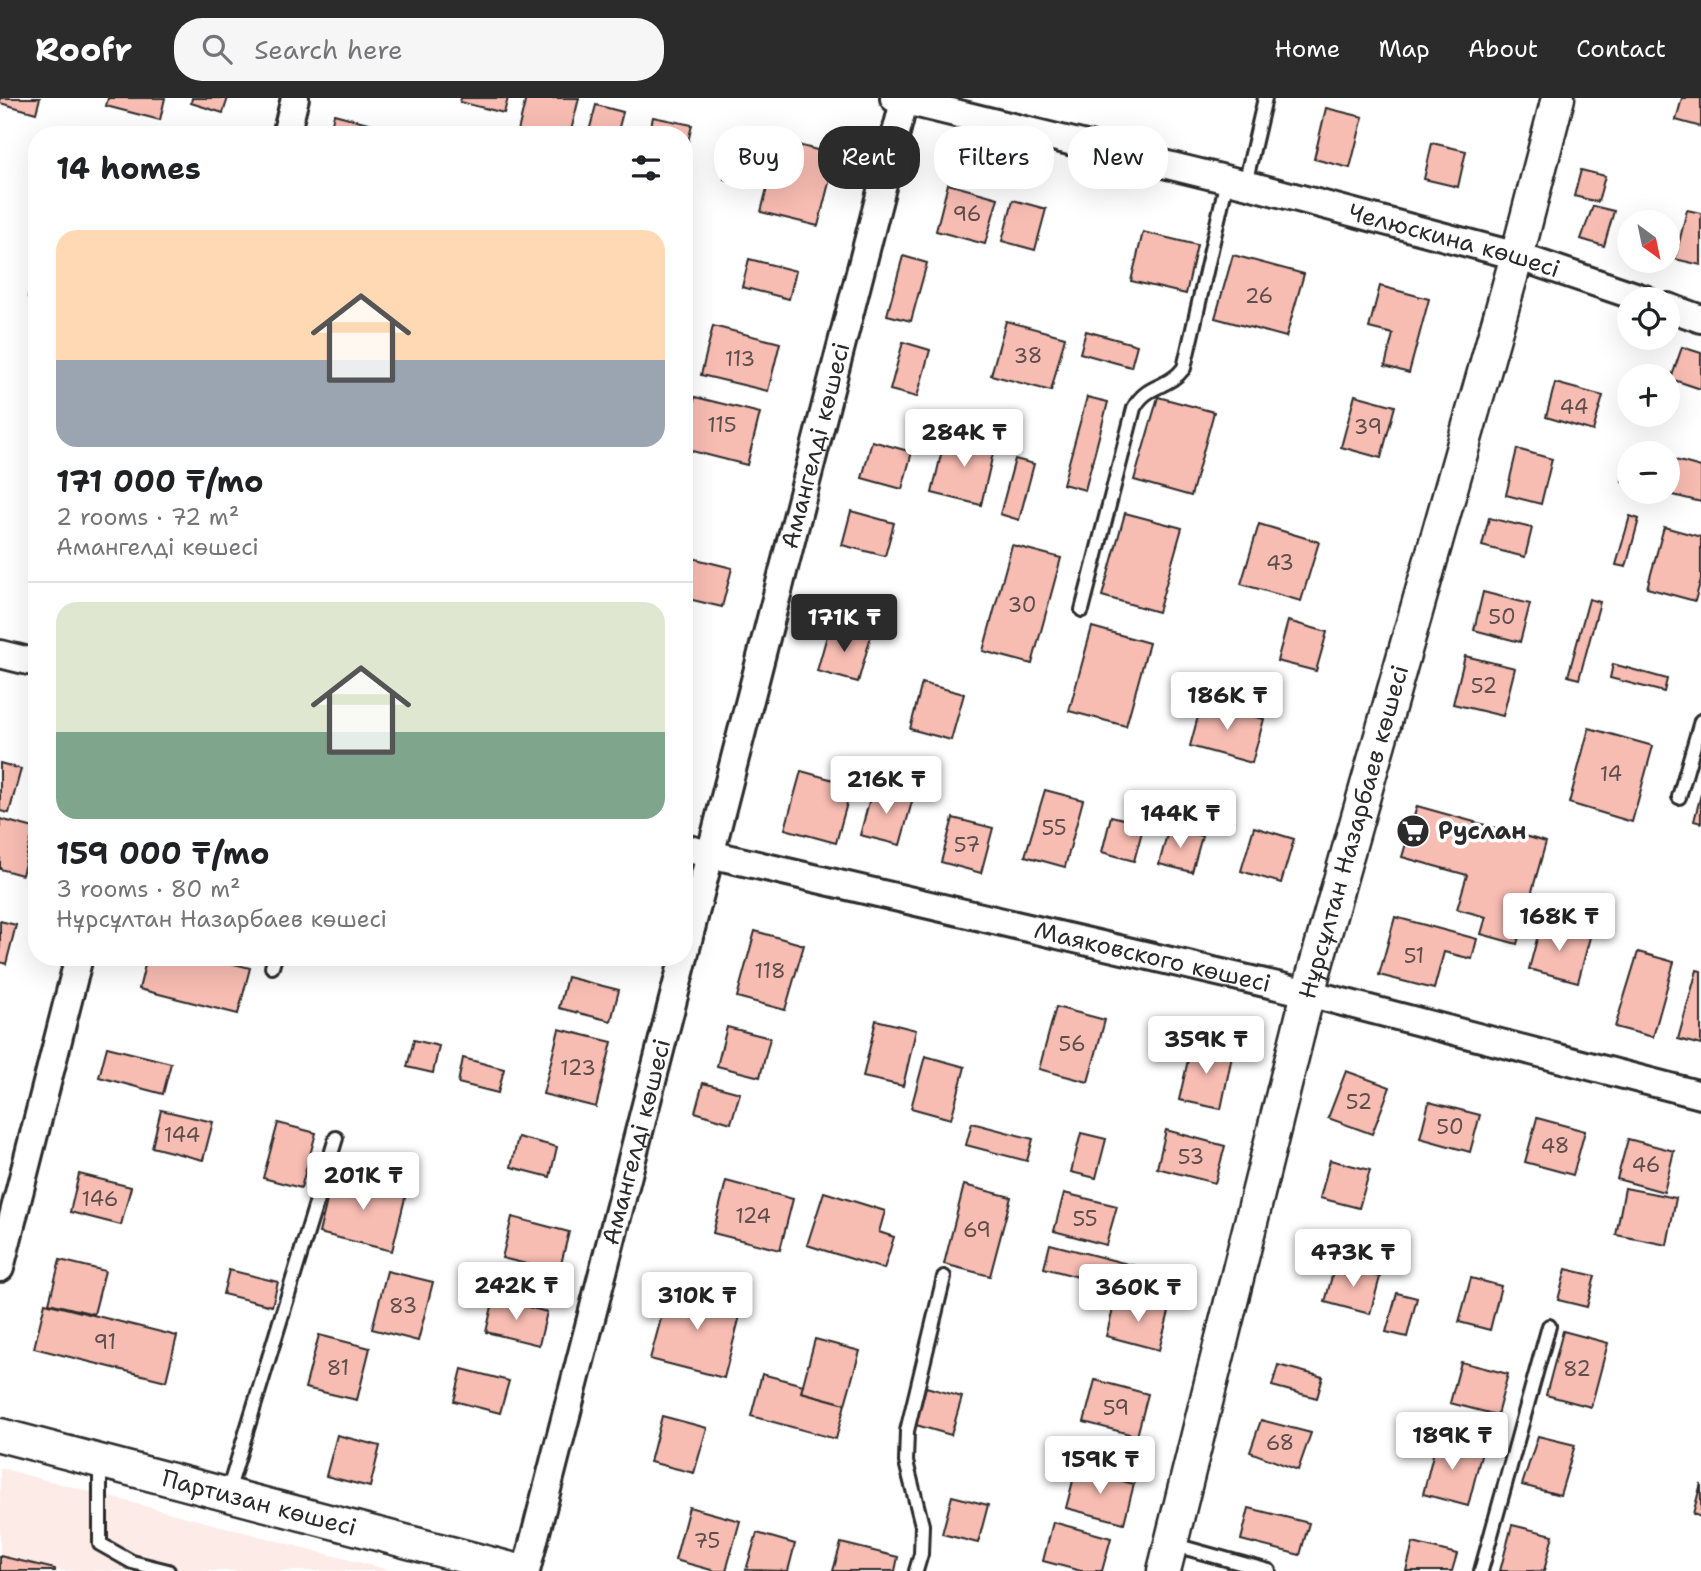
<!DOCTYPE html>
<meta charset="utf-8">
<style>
:root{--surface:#fff;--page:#f6f6f6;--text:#202124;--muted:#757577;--line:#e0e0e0;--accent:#2b2b2b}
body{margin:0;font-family:"Shantell Sans",sans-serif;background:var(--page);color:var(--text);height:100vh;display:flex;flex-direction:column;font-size:26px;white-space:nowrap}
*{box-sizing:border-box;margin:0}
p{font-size:23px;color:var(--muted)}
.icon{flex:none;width:38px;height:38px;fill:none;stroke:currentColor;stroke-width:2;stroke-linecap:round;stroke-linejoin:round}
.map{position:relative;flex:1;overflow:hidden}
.drawer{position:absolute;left:28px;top:28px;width:665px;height:840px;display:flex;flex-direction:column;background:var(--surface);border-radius:28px;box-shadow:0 7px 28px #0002}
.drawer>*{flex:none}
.hud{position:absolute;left:714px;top:28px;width:665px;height:63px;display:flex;gap:14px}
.needle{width:46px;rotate:147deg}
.tools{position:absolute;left:1617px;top:112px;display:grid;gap:14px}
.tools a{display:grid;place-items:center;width:63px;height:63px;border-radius:50%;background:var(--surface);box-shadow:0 7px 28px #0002;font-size:35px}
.price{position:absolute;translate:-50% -60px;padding:0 16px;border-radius:7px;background:#fff;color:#222;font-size:23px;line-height:46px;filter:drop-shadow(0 2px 4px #0008)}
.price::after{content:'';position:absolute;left:50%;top:42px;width:21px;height:16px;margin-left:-10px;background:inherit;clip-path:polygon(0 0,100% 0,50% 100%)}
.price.active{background:var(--accent);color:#fff}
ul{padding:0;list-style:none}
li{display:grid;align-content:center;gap:14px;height:371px;padding:0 28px}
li+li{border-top:2px solid var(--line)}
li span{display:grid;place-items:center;height:217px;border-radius:21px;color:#555}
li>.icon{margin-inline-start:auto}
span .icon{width:126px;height:126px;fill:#fffc;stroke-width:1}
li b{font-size:30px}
h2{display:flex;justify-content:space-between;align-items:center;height:84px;padding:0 28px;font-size:30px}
.chip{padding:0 24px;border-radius:28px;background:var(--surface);box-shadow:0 7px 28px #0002;font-size:24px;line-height:63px}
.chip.active{background:var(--accent);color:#fff}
header{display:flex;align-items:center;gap:42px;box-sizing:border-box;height:98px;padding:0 35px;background:var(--accent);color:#fff}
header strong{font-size:33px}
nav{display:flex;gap:38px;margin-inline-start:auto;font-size:24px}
.search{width:490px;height:63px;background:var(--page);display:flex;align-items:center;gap:18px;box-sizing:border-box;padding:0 24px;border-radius:28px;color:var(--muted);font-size:26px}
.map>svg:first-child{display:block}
.built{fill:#fdebe8}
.building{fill:#f7bcb2;stroke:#2b2b2b;stroke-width:2}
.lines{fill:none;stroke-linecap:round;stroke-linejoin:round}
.service-casing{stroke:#2b2b2b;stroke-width:18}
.minor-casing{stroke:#2b2b2b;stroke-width:32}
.tertiary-casing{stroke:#2b2b2b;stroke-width:37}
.service{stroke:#fff;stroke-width:12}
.minor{stroke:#fff;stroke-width:26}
.tertiary{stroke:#fff;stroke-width:32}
.labels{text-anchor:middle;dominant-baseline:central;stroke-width:7;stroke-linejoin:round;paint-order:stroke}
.number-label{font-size:21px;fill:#5e4f4d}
.street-label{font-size:24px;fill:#2b2b2b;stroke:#fff}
.poi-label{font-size:24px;font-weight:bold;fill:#2b2b2b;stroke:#fff;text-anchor:start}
</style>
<header>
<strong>Roofr</strong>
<div class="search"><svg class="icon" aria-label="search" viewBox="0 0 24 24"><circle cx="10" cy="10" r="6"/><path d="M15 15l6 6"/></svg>Search here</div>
<nav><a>Home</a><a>Map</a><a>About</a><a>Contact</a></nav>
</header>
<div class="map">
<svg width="1701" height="1473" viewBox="0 0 1701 1473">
<rect width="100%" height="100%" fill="#fff"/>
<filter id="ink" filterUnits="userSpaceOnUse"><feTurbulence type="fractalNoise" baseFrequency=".0143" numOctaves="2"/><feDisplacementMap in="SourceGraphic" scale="14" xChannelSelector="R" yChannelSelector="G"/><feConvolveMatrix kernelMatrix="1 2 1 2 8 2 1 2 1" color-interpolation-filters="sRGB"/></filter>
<g filter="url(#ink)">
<path class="built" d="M0,1370L392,1473H0Z"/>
<g class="building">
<path d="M0,0H40L36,15L0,5Z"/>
<path d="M108,0H165L160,22L106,8Z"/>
<path d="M192,0H228L223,15L191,5Z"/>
<path d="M461,0H508L504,15L460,4Z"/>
<path d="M526,0H579L570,37H517Z"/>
<path d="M1682,0H1701V29L1676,22Z"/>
<path d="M596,7L623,14L617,37H588Z"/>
<path d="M1326,10L1363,19L1350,70L1314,61Z"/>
<path d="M334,16L387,30L385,37H329Z"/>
<path d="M653,19L692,27L684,61V37H649Z"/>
<path d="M735,37L758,43L747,87L724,81Z"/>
<path d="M779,42L836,57L818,128L761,114Z"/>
<path d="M1432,45L1466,53L1458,89L1424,81Z"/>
<path d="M1581,72L1605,78L1598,104L1574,98Z"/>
<path d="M948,86L998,100L985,146L936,133Z"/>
<path d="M1013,102L1046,111L1035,152L1002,143Z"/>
<path d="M1593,108L1614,113L1604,148L1581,141Z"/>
<path d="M1687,112L1701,115V167L1675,161Z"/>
<path d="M1143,134L1197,147L1186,196L1131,183Z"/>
<path d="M1233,157L1304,176L1286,239L1215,220Z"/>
<path d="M903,158L927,165L911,223L887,217Z"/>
<path d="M749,161L796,173L789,201L742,189Z"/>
<path d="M37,164V202L28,199Z"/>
<path d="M1380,188L1429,201L1409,275L1385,268L1393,236L1369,230Z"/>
<path d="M1006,223L1065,239L1051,293L991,277Z"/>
<path d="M713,228L780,245L768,293L701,277Z"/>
<path d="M1086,233L1137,247L1131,269L1080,255Z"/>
<path d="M903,244L930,252L917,299L890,292Z"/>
<path d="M1682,249L1701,255V291L1671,281Z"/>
<path d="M1555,285L1603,298L1593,333L1546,319Z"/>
<path d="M1355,297L1395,308L1381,360L1341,349Z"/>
<path d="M695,299L760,315L747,367L684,351V340Z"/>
<path d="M1087,299L1108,304L1085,392L1063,386Z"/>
<path d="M1158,299L1214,314L1191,398L1134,382Z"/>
<path d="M946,335L995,347L981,407L932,395Z"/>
<path d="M872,343L912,354L902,391L862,380Z"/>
<path d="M1517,351L1552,361L1541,406L1506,397Z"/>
<path d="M1629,356V385L1622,383Z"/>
<path d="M1668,360L1701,369V404L1661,394H1668Z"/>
<path d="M1015,361L1034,366L1019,422L1000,416Z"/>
<path d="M851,413L894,425L885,458L842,447Z"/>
<path d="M1125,415L1182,430L1158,514L1102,498Z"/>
<path d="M1630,418L1639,421L1626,469L1616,467Z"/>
<path d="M1489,420L1532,430L1525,459L1482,448Z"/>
<path d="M1259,426L1319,444L1301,503L1241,486Z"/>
<path d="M1664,429L1701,439V481L1695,503L1647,490Z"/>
<path d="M1012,447L1061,460L1032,566L983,553Z"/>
<path d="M684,458L732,470L722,509L684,500Z"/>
<path d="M1483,494L1530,506L1520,544L1474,532Z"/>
<path d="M1589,501L1600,504L1579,581L1568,578Z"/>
<path d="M1288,523L1327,534L1316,573L1277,563Z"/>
<path d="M830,527L871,538L858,584L817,573Z"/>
<path d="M1092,529L1149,545L1126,628L1069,613Z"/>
<path d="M1465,558L1515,570L1503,618L1453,606Z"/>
<path d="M1613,566L1667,581L1664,594L1610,580Z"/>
<path d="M922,585L964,596L951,642L910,631Z"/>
<path d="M1202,604L1264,621L1252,665L1190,648Z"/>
<path d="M1589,630L1653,648L1632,724L1569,705Z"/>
<path d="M0,665L21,671L9,715L0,713Z"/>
<path d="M801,673L852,687L836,745L785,731Z"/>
<path d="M873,689L913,700L900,747L860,737Z"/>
<path d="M1045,692L1083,702L1065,769L1025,758Z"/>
<path d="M1701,696V725L1694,723Z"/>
<path d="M1417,708L1546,744L1517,846L1481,836L1486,819L1457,811L1467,777L1402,759Z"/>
<path d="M1111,718L1144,726L1134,763L1102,754Z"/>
<path d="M953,720L993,730L981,775L941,764Z"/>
<path d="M0,721L34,730L22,777L0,771Z"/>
<path d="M1169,729L1202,738L1192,774L1159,766Z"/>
<path d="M1254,729L1294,741L1281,785L1241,773Z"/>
<path d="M1395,819L1477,841L1472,861L1444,854L1434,891L1379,877Z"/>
<path d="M0,823L16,827L6,866L0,864Z"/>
<path d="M1541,826L1590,839L1578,884L1529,871Z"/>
<path d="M755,833L804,847L785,912L737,899Z"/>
<path d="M1638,854L1674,864L1653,939L1615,929Z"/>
<path d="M147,859H207L250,870L238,916L139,891Z"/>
<path d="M1697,872L1701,873V947L1678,941Z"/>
<path d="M567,879L619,892L611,923L559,910Z"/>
<path d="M1056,909L1105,922L1088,984L1039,971Z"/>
<path d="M876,922L916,932L903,988L863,979Z"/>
<path d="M727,929L770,940L760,979L717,968Z"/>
<path d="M559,931L612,944L596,1009L543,996Z"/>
<path d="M414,942L439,948L433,975L407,969Z"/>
<path d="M1192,944L1233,953L1221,1011L1179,1002Z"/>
<path d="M107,949L171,965L163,996L99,979Z"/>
<path d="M925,958L965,969L951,1021L911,1010Z"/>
<path d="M463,960L504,971L498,995L458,985Z"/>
<path d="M1346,973L1390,989L1372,1036L1328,1020Z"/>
<path d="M703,985L740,995L731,1025L695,1014Z"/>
<path d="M1429,1004L1480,1017L1470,1054L1420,1040Z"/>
<path d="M161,1012L213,1024L203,1062L152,1049Z"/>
<path d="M1537,1020L1585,1033L1573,1077L1525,1064Z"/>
<path d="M278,1025L316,1035L301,1090L263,1080Z"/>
<path d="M972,1025L1033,1041L1027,1063L966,1047Z"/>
<path d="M1166,1032L1225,1048L1215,1085L1157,1070Z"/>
<path d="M1081,1035L1106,1041L1096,1080L1071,1074Z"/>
<path d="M518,1039L557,1049L550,1079L511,1069Z"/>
<path d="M1628,1041L1674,1053L1664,1094L1617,1081Z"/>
<path d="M1330,1062L1370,1072L1359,1110L1320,1100Z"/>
<path d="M334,1074L407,1092L392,1153L319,1135Z"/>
<path d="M79,1076L131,1089L121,1127L70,1114Z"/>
<path d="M726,1083L793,1101L780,1152L713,1135Z"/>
<path d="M964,1087L1011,1099L990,1178L944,1166Z"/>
<path d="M1625,1090L1676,1100L1667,1147L1616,1137Z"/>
<path d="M824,1094L885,1113L879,1134L894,1139L884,1171L807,1147Z"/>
<path d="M1064,1095L1117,1108L1106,1147L1054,1133Z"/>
<path d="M512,1119L569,1134L559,1174L502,1160Z"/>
<path d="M1050,1146L1147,1171L1140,1195L1044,1170Z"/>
<path d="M60,1162L105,1173L94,1216L49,1205Z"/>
<path d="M1335,1167L1380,1179L1370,1216L1325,1204Z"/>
<path d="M1566,1171L1595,1178L1587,1209L1558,1202Z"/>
<path d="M229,1172L278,1184L272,1208L223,1196Z"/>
<path d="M387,1173L433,1184L418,1243L372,1231Z"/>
<path d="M1471,1180L1501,1188L1490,1232L1459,1224Z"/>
<path d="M670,1187L743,1206L724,1280L650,1261Z"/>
<path d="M1397,1195L1417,1200L1407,1239L1386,1234Z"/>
<path d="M494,1200L547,1214L539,1247L486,1234Z"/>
<path d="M1116,1200L1169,1214L1159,1252L1106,1238Z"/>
<path d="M45,1205L177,1238L166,1283L34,1250Z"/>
<path d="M1563,1233L1608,1245L1591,1309L1546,1297Z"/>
<path d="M319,1237L370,1250L357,1302L305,1290Z"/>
<path d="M815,1241L860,1253L845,1306L801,1294Z"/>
<path d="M1461,1264L1508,1276L1497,1317L1450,1305Z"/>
<path d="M1278,1267L1323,1279L1317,1300L1272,1288Z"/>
<path d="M462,1271L509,1283L500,1315L454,1303Z"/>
<path d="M762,1276L803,1287L801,1294L845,1306L836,1341L751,1318Z"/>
<path d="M1095,1282L1148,1296L1137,1338L1084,1324Z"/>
<path d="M926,1289L962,1299L951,1337L916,1327Z"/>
<path d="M662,1318L707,1330L694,1375L650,1364Z"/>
<path d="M1261,1322L1311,1335L1298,1372L1250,1354Z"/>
<path d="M337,1337L380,1348L370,1389L326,1378Z"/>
<path d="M1538,1338L1575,1347L1560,1397L1522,1387Z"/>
<path d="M1437,1341L1482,1353L1468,1408L1423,1396Z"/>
<path d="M1076,1371L1134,1386L1124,1425L1066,1410Z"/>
<path d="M1701,1385V1419L1693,1416Z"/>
<path d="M952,1398L988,1407L978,1445L942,1436Z"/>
<path d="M689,1409L740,1423L726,1473H715L675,1462Z"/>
<path d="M1249,1410L1309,1425L1300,1457L1241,1442Z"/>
<path d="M1053,1424L1111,1440L1102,1473H1081L1043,1463Z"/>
<path d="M1512,1427L1553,1437L1544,1473H1500Z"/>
<path d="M757,1435L795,1446L788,1473L746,1472Z"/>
<path d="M841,1445L898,1459L895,1473H833Z"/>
<path d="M1413,1445L1457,1456L1452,1473H1406Z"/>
<path d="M0,1458L55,1471V1473H0Z"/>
</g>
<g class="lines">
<defs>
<g id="service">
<path d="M1245,86L1265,0"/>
<path d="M1082,512L1134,310C1147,285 1167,292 1184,270L1227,82"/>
<path d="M1679,699L1701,623"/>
<path d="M272,869L275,859"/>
<path d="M100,1364V1446L132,1464L168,1473"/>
<path d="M227,1397L336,1040"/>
<path d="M1171,1446L1269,1473"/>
<path d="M916,1473L921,1456L922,1427L906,1364L907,1333L944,1179"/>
<path d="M1481,1473L1549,1228"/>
</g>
<g id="minor">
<path id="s1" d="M894,0L1245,86L1517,158L1644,201"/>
<path d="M286,37L295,0"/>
<path d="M1668,209L1701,221"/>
<path d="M0,556L37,565"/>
<path id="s2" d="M684,750L1308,895L1701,997"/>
<path id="s3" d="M684,858L905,0"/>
<path d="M0,1170L79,859"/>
<path id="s4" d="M526,1473L684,859"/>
</g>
<g id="tertiary">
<path id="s5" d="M0,1337L519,1473"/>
<path id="s6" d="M1164,1473L1308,895L1517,158L1558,0"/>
</g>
</defs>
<use href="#service" class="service-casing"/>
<use href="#minor" class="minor-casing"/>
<use href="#tertiary" class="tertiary-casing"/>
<use href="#service" class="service"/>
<use href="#minor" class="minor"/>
<use href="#tertiary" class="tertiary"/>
</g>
</g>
<defs>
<symbol id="supermarket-disc" viewBox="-11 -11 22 22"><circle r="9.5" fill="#2b2b2b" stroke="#fff"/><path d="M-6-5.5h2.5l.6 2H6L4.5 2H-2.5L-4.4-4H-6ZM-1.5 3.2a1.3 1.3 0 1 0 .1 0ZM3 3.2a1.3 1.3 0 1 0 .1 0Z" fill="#fff"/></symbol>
</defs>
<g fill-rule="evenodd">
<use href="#supermarket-disc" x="1394" y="714" width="38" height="38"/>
</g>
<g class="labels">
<g class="number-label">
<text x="967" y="116">96</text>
<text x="1259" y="198">26</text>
<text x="1028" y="258">38</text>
<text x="740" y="261">113</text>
<text x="1574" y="309">44</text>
<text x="722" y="327">115</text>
<text x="1368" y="329">39</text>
<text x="1280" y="465">43</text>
<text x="1022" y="507">30</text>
<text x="1502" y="519">50</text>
<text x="1484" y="588">52</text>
<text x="1611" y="676">14</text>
<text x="1054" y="730">55</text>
<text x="967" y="747">57</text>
<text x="1414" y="858">51</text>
<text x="770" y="873">118</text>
<text x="1072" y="946">56</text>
<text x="578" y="970">123</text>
<text x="1359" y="1004">52</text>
<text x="1450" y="1029">50</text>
<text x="182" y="1037">144</text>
<text x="1555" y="1048">48</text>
<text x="1191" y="1059">53</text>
<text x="1646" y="1067">46</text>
<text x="100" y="1101">146</text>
<text x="753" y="1118">124</text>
<text x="1085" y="1121">55</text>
<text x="977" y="1132">69</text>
<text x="403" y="1208">83</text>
<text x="105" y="1244">91</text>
<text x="338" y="1270">81</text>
<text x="1577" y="1271">82</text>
<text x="1116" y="1310">59</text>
<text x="1280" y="1345">68</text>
<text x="707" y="1443">75</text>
</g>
<g class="street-label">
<text stroke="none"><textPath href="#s1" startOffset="578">Челюскина көшесі</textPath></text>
<text stroke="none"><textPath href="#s3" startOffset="527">Амангелді көшесі</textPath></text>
<text stroke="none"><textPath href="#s6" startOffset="763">Нұрсұлтан Назарбаев көшесі</textPath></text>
<text stroke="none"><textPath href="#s2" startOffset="481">Маяковского көшесі</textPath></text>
<text stroke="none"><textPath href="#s4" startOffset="443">Амангелді көшесі</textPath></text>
<text stroke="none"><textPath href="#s5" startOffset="268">Партизан көшесі</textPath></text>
</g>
<g class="poi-label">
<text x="1438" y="733">Руслан</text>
</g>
</g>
</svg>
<div class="tools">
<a><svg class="needle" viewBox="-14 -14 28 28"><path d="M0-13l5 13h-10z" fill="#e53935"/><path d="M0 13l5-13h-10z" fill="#757577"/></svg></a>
<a><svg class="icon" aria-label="locate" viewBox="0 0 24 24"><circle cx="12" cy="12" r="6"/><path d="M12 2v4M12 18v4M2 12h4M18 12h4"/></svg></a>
<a>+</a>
<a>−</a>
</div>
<b class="price" style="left:964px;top:371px">284K ₸</b>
<b class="price active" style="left:844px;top:556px">171K ₸</b>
<b class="price" style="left:1227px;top:634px">186K ₸</b>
<b class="price" style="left:886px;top:718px">216K ₸</b>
<b class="price" style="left:1180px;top:752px">144K ₸</b>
<b class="price" style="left:1559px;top:855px">168K ₸</b>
<b class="price" style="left:1206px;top:978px">359K ₸</b>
<b class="price" style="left:363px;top:1114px">201K ₸</b>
<b class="price" style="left:1353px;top:1191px">473K ₸</b>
<b class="price" style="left:516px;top:1224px">242K ₸</b>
<b class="price" style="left:1138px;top:1226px">360K ₸</b>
<b class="price" style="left:697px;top:1234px">310K ₸</b>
<b class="price" style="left:1452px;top:1374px">189K ₸</b>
<b class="price" style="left:1100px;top:1398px">159K ₸</b>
<div class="hud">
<a class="chip">Buy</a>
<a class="chip active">Rent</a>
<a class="chip">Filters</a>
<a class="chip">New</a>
</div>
<section class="drawer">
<h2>14 homes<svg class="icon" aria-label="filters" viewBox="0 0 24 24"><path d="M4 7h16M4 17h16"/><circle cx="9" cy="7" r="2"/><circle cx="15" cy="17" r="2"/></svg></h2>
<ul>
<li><span style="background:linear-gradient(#ffd9b3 60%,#9aa5b1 0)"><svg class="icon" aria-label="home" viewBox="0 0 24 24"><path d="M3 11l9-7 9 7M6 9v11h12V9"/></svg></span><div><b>171 000 ₸/mo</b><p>2 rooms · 72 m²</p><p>Амангелді көшесі</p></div></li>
<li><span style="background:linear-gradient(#dfe7d0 60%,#7fa58c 0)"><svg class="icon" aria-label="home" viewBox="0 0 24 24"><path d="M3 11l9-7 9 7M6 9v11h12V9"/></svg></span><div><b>159 000 ₸/mo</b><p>3 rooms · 80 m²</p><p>Нұрсұлтан Назарбаев көшесі</p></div></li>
</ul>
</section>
</div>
